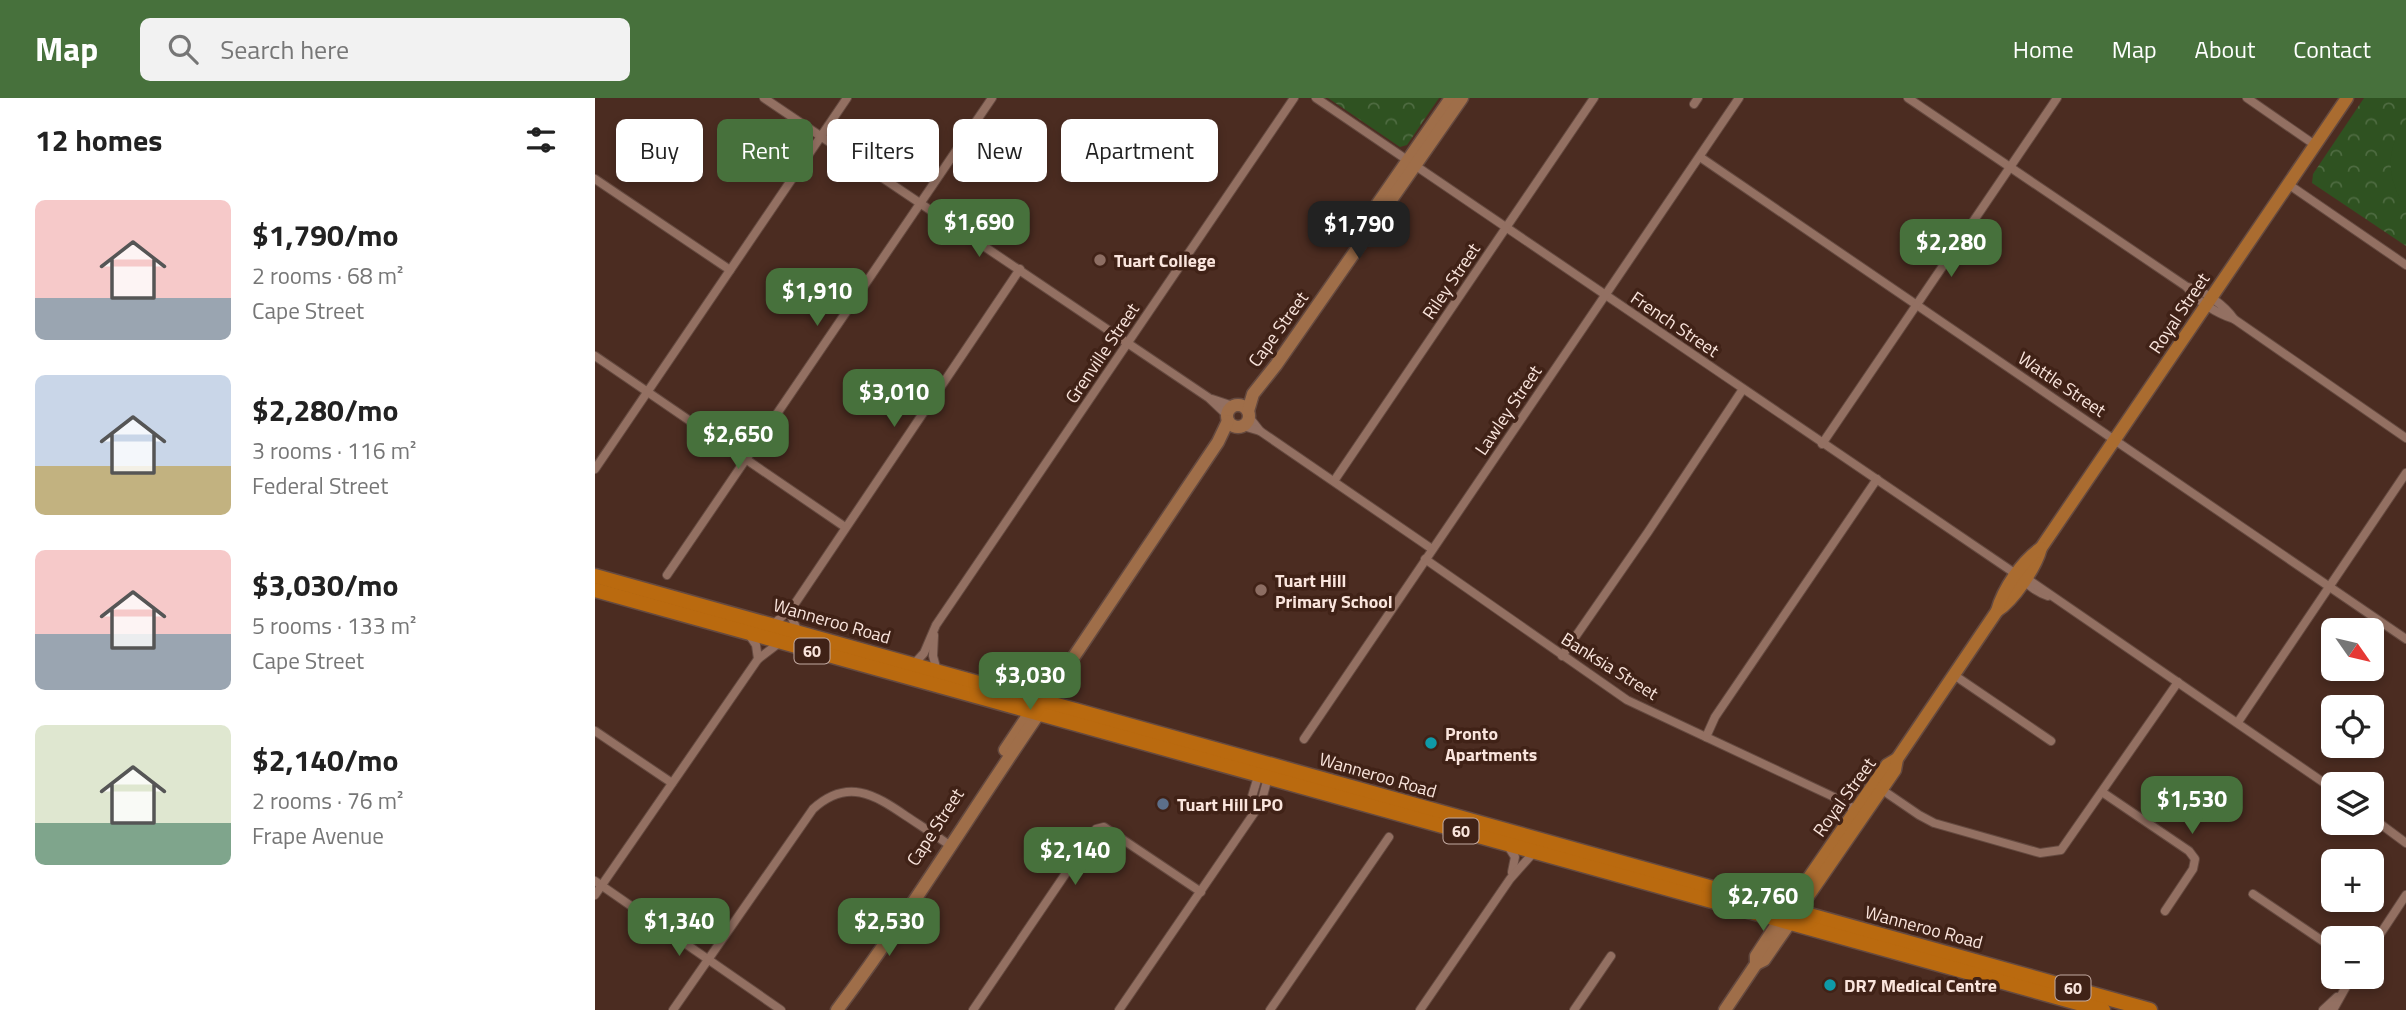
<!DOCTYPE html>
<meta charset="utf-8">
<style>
:root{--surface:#fff;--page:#f2f2f2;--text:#222;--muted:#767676;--accent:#47713c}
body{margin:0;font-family:"Titillium Web",sans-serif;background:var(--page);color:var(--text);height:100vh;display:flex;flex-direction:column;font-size:26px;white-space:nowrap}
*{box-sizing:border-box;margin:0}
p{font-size:23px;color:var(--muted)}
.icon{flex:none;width:38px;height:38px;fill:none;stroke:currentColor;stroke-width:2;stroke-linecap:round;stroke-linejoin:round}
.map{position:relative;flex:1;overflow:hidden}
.panel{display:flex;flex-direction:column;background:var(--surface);width:595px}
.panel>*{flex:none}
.top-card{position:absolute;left:21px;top:21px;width:665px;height:63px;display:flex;gap:14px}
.needle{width:46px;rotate:124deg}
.buttons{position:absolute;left:1726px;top:520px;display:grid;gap:14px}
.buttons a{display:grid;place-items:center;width:63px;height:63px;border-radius:10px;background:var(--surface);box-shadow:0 4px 10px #0003;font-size:35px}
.price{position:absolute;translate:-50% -60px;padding:0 16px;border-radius:14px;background:var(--accent);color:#fff;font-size:23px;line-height:46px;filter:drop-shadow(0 2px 4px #0008)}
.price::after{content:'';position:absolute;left:50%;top:42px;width:21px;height:16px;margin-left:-10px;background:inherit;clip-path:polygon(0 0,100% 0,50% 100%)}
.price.active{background:#222;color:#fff}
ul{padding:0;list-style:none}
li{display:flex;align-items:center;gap:21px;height:175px;padding:0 35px}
li span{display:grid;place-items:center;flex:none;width:196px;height:140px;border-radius:10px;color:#555}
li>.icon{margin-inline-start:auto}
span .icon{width:84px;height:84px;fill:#fffc;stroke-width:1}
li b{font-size:30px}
h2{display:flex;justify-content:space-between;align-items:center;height:84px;padding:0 35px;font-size:30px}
.pill{padding:0 24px;border-radius:10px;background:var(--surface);box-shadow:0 4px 10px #0003;font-size:24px;line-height:63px}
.pill.active{background:var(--accent);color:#fff}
header{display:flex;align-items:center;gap:42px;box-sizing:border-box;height:98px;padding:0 35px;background:var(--accent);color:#fff}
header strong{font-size:33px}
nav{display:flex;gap:38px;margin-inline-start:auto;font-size:24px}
.search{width:490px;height:63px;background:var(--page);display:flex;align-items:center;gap:18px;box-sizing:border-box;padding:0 24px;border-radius:10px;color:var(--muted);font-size:26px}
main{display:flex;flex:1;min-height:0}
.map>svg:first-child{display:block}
.forest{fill:url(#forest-crowns)}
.garden{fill:#2f5221}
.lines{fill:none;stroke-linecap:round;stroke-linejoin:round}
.street-casing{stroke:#654a40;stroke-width:10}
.secondary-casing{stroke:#654a40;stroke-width:15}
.primary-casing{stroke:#654a40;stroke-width:15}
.highway-casing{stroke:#654a40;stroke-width:17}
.street{stroke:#937062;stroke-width:8}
.secondary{stroke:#9f6e49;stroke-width:12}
.primary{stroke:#aa6c30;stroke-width:12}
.highway{stroke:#ba6a0f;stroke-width:14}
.education-dot{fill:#8d6e63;stroke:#402217;stroke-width:2.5}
.culture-dot{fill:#0f9aa8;stroke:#402217;stroke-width:2.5}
.service-dot{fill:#5c6f8a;stroke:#402217;stroke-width:2.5}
.labels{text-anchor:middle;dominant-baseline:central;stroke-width:7;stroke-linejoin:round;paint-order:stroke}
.shield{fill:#402217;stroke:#c2aaa2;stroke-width:2}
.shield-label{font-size:16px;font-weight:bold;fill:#fae5dd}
.poi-label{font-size:18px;font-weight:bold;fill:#fae5dd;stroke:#402217;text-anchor:start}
.street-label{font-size:18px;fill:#fae5dd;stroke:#402217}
</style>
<header>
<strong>Map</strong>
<div class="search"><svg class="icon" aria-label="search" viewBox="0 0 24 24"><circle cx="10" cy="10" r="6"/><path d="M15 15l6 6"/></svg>Search here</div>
<nav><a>Home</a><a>Map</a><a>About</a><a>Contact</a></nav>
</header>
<main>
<section class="panel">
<h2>12 homes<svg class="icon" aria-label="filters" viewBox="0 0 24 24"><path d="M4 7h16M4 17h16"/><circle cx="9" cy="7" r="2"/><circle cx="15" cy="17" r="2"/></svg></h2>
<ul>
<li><span style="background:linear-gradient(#f6c9c9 70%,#9aa5b1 0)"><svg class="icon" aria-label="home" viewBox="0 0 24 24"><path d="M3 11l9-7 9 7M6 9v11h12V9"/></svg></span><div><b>$1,790/mo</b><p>2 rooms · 68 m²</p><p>Cape Street</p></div></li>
<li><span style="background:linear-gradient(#c9d6e8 65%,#c2b280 0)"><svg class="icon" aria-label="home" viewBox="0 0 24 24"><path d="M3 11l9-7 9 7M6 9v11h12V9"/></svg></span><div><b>$2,280/mo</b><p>3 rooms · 116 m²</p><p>Federal Street</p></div></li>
<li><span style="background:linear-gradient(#f6c9c9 60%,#9aa5b1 0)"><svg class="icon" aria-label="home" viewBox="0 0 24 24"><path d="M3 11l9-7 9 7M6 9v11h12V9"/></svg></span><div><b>$3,030/mo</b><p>5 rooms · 133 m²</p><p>Cape Street</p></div></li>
<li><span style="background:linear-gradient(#dfe7d0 70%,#7fa58c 0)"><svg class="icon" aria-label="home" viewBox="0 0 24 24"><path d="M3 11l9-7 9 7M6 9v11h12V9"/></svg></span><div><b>$2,140/mo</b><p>2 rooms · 76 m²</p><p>Frape Avenue</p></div></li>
</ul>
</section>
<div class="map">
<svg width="1811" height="912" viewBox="0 0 1811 912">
<defs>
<pattern id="forest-crowns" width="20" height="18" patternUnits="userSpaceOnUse" patternTransform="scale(1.75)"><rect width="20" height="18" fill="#2f5221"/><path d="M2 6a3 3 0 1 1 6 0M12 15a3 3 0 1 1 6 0" fill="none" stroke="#4e6b41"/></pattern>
</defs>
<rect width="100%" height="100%" fill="#4b2c21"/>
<g class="forest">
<path d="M733,0H844L812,47L805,49Z"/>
<path d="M1769,0H1811V148L1717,85L1718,76Z"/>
</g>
<path class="garden" d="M1811,21V111C1791,78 1790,54 1811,21Z"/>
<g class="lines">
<defs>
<g id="street">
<path d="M169,0L614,300L632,317"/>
<path d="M721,0L1415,472C1429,482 1436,492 1453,498"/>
<path d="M1313,0L1592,189C1601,203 1623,216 1639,221L1811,340"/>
<path d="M1652,0L1720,47"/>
<path d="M1099,6L1103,0"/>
<path d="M1105,59L1811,541"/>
<path d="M0,81L135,172"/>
<path d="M1693,86L1811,167"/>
<path d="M1592,189C1608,191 1630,208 1639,221"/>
<path d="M0,258L250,429"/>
<path d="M617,301L638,308"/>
<path d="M654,319L665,333L837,451"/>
<path d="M648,328L665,333"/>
<path d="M1227,346L1462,0"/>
<path d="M0,371L252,0"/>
<path d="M739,383L999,0"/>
<path d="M830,461L1032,602L1241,700L1264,714"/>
<path d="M72,477L397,0"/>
<path d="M1428,478L1738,691"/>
<path d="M199,507L197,520L203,534"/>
<path d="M178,527L199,507L425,171"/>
<path d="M153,535L161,547L163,561"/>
<path d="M339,537L338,558L342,573"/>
<path d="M967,558L1053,434L1148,291"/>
<path d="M318,567L329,555L341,527L699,0"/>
<path d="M1359,577L1456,643"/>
<path d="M1643,624L1811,375"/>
<path d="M0,633L77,685"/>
<path d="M1111,639L1120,619L1282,381"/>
<path d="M709,641L1144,0"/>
<path d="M1283,689L1324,717L1339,725L1445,755L1466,752L1583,584"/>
<path d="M1507,694L1594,753L1600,761L1598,771L1570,813"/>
<path d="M657,716L656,702L664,675"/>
<path d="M1776,719L1811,745"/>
<path d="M913,748L920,759L917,774"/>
<path d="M0,783L186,912"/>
<path d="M1658,796L1738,850"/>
<path d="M0,797L163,561L184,545"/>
<path d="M1776,850L1811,797"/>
<path d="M78,912L218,711C252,680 279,696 311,718C326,728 342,738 357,749"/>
<path d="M378,912L501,731L509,729L606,794"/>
<path d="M524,912L666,705L674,676"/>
<path d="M675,912L794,739"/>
<path d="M825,912L915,781L940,753"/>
<path d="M979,912L1016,858"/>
<path d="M1728,912L1742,899"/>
<path d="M1738,912L1757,878"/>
</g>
<g id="secondary">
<path d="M777,114L856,0"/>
<circle cx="643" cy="318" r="11"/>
<path d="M653,313L658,296L681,267L867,0"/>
<path d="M410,652L462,574"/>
<path d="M1161,866L1169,862L1194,826"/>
<path d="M242,912C324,803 393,686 472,575L474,566L623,344L633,323"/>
<path d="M1130,912L1161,866V858L1184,823"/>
</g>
<g id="primary">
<path d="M1402,513C1419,502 1441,469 1446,450L1752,0"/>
<path d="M1188,817L1292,667L1302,661"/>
<path d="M1198,820L1300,672L1302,661L1402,513C1408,491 1427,463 1446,450"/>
</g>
<g id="highway">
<path d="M0,478L1555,912"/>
<path d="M0,492L1508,912"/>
</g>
</defs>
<use href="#street" class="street-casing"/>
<use href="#secondary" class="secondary-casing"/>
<use href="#primary" class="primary-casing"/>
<use href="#highway" class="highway-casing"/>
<use href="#street" class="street"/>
<use href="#secondary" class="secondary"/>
<use href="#primary" class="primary"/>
<use href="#highway" class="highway"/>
</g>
<g class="education-dot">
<circle cx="505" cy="162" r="7"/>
<circle cx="666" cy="492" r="7"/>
</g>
<g class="culture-dot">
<circle cx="836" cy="645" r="7"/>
<circle cx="1235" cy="887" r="7"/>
</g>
<circle class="service-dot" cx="568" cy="706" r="7"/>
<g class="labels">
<g class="shield">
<rect x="199.5" y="540.5" width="35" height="25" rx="5"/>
<rect x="848.5" y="720.5" width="35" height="25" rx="5"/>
<rect x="1460.5" y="877.5" width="35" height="25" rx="5"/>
</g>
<g class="shield-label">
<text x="217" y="553">60</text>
<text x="866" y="733">60</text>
<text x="1478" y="890">60</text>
</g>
<g class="poi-label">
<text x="519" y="162">Tuart College</text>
<text x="680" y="482">Tuart Hill<tspan x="680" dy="21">Primary School</tspan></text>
<text x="850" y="635">Pronto<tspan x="850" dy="21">Apartments</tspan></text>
<text x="582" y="706">Tuart Hill LPO</text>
<text x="1249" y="887">DR7 Medical Centre</text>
</g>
<g class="street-label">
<text transform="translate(856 183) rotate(-56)">Riley Street</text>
<text transform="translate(1584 215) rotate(-56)">Royal Street</text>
<text transform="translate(1080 226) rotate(34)">French Street</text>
<text transform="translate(683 231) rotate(-54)">Cape Street</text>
<text transform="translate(507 255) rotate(-56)">Grenville Street</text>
<text transform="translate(1467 286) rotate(34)">Wattle Street</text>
<text transform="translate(913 312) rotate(-56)">Lawley Street</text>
<text transform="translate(237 523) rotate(16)">Wanneroo Road</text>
<text transform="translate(1015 568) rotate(32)">Banksia Street</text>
<text transform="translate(783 677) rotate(16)">Wanneroo Road</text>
<text transform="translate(1249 699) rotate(-54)">Royal Street</text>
<text transform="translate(340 729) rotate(-57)">Cape Street</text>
<text transform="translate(1329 829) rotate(15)">Wanneroo Road</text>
</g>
</g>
</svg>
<div class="buttons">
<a><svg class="needle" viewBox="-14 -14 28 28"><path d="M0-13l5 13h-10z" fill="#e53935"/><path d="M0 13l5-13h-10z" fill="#767676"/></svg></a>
<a><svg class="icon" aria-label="locate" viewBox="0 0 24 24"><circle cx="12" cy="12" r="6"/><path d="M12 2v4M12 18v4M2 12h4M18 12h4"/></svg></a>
<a><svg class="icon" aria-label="layers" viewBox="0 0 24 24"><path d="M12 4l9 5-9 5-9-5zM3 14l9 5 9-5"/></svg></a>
<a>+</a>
<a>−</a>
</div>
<b class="price" style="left:384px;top:161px">$1,690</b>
<b class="price active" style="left:764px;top:163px">$1,790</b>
<b class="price" style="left:1356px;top:181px">$2,280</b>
<b class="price" style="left:222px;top:230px">$1,910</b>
<b class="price" style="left:299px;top:331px">$3,010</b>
<b class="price" style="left:143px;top:373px">$2,650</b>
<b class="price" style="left:435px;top:614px">$3,030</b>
<b class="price" style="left:1597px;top:738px">$1,530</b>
<b class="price" style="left:480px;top:789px">$2,140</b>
<b class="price" style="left:1168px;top:835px">$2,760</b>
<b class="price" style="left:84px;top:860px">$1,340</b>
<b class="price" style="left:294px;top:860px">$2,530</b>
<div class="top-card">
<a class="pill">Buy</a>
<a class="pill active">Rent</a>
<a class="pill">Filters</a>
<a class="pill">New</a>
<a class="pill">Apartment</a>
</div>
</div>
</main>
